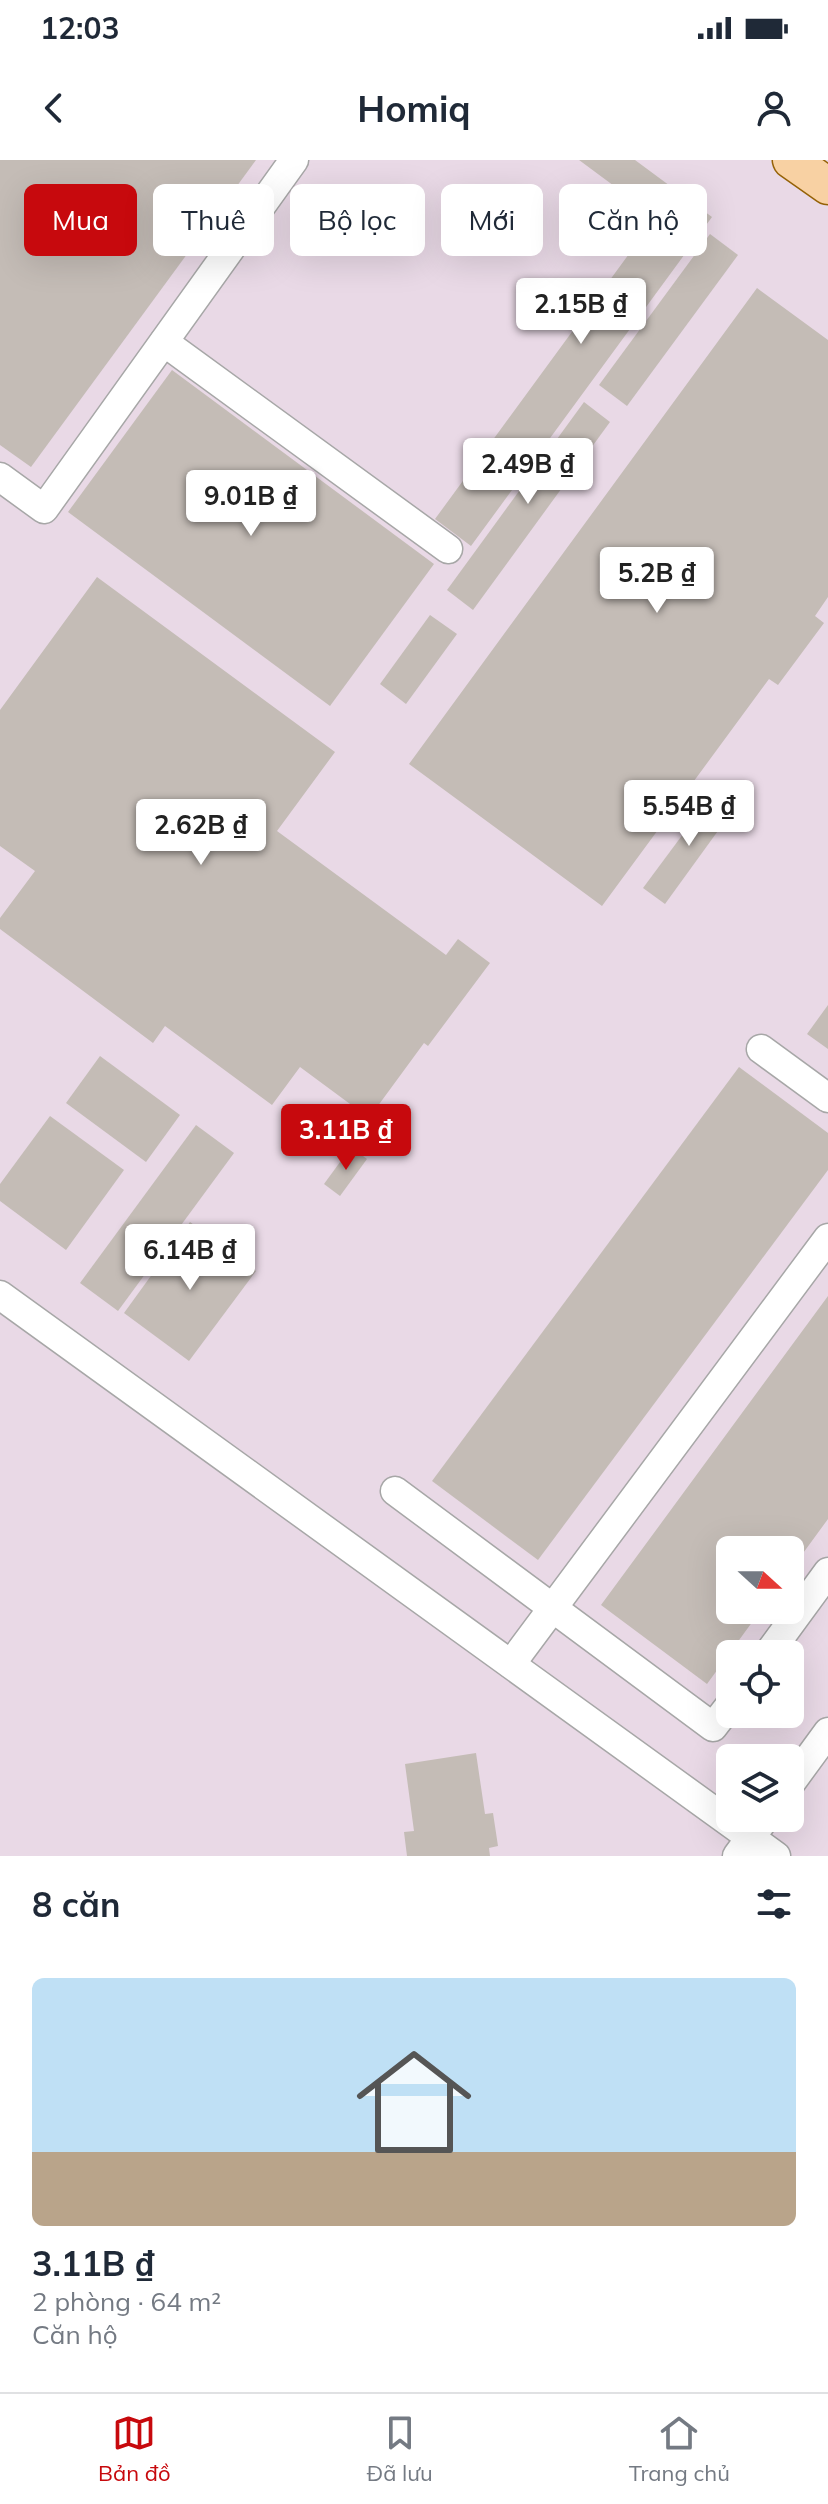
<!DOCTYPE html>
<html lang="vi">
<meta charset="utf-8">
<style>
:root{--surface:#fff;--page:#f2f2f3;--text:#1f2937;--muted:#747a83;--line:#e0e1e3;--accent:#c7090d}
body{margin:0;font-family:Mulish,sans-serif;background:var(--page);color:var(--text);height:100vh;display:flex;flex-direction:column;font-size:30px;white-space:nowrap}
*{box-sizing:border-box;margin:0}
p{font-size:26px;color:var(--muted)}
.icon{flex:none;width:44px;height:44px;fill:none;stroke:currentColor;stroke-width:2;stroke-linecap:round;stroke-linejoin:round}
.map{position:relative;height:1696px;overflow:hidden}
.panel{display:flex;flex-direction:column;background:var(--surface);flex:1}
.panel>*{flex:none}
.banner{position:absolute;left:24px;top:24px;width:780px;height:72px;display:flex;gap:16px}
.needle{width:52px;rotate:111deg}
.fabs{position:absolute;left:716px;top:1376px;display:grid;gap:16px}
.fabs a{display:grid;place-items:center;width:88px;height:88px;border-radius:12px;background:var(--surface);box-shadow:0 8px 32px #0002;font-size:40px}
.price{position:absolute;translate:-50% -68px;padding:0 18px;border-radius:8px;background:#fff;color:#222;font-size:26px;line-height:52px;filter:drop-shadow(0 2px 4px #0008)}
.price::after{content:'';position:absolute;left:50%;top:48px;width:24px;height:18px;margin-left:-12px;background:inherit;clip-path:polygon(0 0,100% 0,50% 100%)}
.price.on{background:var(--accent);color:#fff}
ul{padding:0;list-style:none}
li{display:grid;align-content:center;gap:16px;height:424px;padding:0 32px}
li+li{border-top:2px solid var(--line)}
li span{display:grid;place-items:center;height:248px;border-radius:12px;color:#555}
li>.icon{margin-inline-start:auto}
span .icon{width:144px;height:144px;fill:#fffc;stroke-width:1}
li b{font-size:34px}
h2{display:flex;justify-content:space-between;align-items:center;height:96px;padding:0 32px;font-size:34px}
.chip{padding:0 28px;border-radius:12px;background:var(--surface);box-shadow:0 8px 32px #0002;font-size:28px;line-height:72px}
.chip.on{background:var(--accent);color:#fff}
.status{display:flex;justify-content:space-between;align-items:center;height:56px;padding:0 40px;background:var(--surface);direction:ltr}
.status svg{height:22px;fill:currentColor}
header{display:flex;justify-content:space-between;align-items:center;height:104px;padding:0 32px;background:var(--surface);font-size:36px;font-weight:700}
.tab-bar{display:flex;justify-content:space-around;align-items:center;height:112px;border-top:2px solid var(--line);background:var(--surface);font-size:22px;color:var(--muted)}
.tab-bar a{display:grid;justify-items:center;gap:4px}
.tab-bar .on{color:var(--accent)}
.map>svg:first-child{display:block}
.industrial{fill:#e9d9e6;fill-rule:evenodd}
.building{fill:#c4bcb6}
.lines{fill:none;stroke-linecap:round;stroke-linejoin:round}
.minor-casing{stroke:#a7a7a7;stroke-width:31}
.major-casing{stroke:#956207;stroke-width:39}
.minor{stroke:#fff;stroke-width:28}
.major{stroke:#f8d1a3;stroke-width:36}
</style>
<div class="status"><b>12:03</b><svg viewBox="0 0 49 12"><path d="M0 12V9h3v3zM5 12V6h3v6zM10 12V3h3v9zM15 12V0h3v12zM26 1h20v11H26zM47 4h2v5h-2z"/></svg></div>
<header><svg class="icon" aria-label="back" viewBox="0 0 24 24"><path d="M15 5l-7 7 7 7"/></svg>Homiq<svg class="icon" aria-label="person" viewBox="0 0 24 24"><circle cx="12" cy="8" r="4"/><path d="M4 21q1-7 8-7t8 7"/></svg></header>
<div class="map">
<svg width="828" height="1696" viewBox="0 0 828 1696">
<rect width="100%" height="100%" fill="#f0ece6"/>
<path class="industrial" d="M0,0H828V1696H0ZM730,1390H790V1450H730ZM730,1494H790V1554H730ZM730,1598H790V1658H730Z"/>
<g class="building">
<path d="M0,0H256L31,307L0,285Z"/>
<path d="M579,0H635L712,57L471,386L435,359L656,57Z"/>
<path d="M710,74L738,95L627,246L599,225Z"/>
<path d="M757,128L828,180V437L815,456L824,463L778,525L769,519L602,746L409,604Z"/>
<path d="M172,210L434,404L330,546L68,352Z"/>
<path d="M584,242L610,262L473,450L447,430Z"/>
<path d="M97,417L335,592L277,671L446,795L458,779L490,803L428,886L424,883L369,958L300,907L272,945L165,866L153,883L0,769V758L35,711L0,686V550Z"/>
<path d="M430,455L457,474L406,544L380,524Z"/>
<path d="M715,631L736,646L665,744L643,728Z"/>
<path d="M828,845V889L807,874Z"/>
<path d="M100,896L180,955L146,1002L66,943Z"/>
<path d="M739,907L828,973V1010L538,1400L432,1321Z"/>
<path d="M50,956L124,1010L66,1090L0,1041V1024Z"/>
<path d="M196,965L234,993L118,1151L80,1123Z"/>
<path d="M351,987L367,999L340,1036L324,1024Z"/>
<path d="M190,1062L256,1111L189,1201L124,1153Z"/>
<path d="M828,1136V1359L790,1411V1390H730V1450H761L707,1524L601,1445Z"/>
<path d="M476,1593L485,1654L493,1653L498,1686L489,1688L490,1696H407L404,1672L414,1671L405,1604Z"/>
</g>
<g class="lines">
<defs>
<g id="minor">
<path d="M164,182L448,389"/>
<path d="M0,317L44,349L294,0"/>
<path d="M761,889L828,938"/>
<path d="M0,1135L776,1696"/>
<path d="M395,1331L713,1567L730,1545"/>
<path d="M768,1494L828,1412"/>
<path d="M511,1504L828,1078"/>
<path d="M790,1624L828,1572"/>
<path d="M737,1696L765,1658"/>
</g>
<path id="major" d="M791,0L828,26"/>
</defs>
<use href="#minor" class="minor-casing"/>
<use href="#major" class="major-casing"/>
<use href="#minor" class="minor"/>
<use href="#major" class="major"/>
</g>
</svg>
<div class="fabs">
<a><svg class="needle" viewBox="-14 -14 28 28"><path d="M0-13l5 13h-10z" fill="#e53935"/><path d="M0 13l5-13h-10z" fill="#747a83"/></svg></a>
<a><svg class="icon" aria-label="locate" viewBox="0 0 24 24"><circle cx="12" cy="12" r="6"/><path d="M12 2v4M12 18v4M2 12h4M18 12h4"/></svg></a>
<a><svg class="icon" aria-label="layers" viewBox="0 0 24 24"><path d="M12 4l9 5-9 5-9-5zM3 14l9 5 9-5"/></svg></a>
</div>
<b class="price" style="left:581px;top:186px">2.15B ₫</b>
<b class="price" style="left:528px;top:346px">2.49B ₫</b>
<b class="price" style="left:251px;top:378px">9.01B ₫</b>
<b class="price" style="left:657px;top:455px">5.2B ₫</b>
<b class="price" style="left:689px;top:688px">5.54B ₫</b>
<b class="price" style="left:201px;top:707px">2.62B ₫</b>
<b class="price on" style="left:346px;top:1012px">3.11B ₫</b>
<b class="price" style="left:190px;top:1132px">6.14B ₫</b>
<div class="banner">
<a class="chip on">Mua</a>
<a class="chip">Thuê</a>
<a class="chip">Bộ lọc</a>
<a class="chip">Mới</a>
<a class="chip">Căn hộ</a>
</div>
</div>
<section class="panel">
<h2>8 căn<svg class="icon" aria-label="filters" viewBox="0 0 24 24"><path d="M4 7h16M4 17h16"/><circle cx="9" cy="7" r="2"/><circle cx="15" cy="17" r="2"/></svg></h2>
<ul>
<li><span style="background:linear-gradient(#bfe0f5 70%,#b9a48a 0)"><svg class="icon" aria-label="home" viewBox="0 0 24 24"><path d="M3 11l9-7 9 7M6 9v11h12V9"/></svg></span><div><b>3.11B ₫</b><p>2 phòng · 64 m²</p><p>Căn hộ</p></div></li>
</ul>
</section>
<nav class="tab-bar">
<a class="on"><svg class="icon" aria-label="map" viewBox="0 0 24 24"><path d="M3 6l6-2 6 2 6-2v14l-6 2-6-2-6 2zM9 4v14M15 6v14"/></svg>Bản đồ</a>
<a><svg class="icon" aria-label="saved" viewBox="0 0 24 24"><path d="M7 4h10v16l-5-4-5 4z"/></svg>Đã lưu</a>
<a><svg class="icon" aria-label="home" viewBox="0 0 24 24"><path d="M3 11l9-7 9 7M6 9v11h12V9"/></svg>Trang chủ</a>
</nav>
